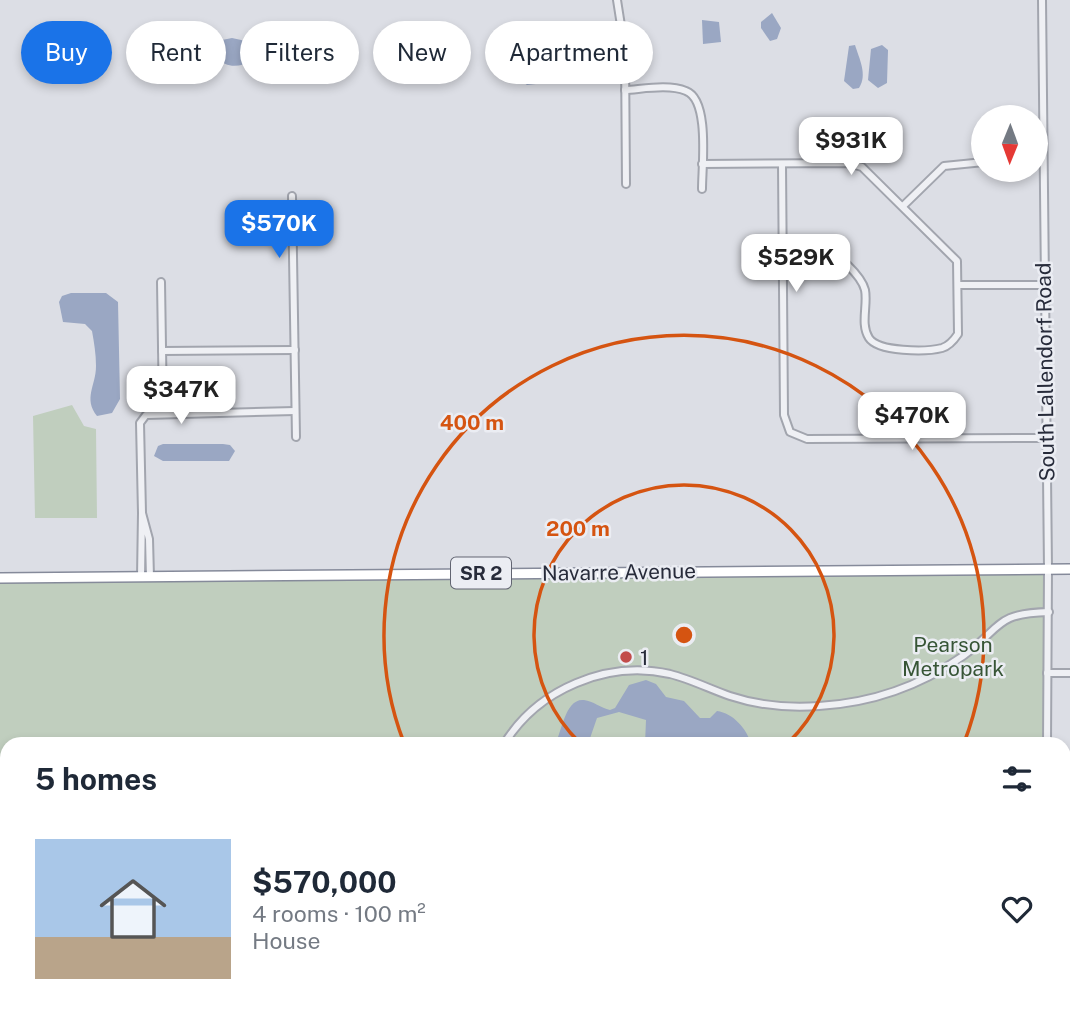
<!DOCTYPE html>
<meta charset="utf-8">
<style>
:root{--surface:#fff;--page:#f2f2f3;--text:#1f2937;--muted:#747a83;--line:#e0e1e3;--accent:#1a73e8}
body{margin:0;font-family:"Public Sans",sans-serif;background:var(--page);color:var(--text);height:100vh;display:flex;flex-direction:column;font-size:26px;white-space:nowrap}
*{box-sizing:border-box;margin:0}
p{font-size:23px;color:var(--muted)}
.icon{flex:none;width:38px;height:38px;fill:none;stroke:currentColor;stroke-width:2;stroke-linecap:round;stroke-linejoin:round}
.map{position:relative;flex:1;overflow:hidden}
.details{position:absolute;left:0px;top:737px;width:1071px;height:275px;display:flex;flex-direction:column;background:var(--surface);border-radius:21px 21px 0 0;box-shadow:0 4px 10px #0003}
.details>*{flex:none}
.top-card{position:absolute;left:21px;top:21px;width:700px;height:63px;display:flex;gap:14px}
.needle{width:46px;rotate:181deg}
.tools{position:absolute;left:971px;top:105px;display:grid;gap:14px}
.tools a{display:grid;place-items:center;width:77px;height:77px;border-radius:50%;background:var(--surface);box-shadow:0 4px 10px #0003;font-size:35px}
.price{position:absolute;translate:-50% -60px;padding:0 16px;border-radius:14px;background:#fff;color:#222;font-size:23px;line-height:46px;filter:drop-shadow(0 2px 4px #0008)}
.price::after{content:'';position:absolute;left:50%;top:42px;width:21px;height:16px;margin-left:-10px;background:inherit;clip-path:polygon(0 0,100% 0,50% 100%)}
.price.on{background:var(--accent);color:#fff}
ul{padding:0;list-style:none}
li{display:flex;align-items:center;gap:21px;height:175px;padding:0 35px}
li+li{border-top:2px solid var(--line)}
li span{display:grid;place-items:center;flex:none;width:196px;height:140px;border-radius:0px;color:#555}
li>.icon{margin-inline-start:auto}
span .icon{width:84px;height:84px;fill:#fffc;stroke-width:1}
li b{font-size:30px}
h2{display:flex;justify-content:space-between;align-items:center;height:84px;padding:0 35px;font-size:30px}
.pill{padding:0 24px;border-radius:32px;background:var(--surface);box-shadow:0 4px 10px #0003;font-size:24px;line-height:63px}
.pill.on{background:var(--accent);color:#fff}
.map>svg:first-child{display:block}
.green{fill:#c0cebe}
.water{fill:#9aa7c3}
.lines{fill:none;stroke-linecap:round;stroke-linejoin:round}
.minor-casing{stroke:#a2a5ae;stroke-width:10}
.highway-casing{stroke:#858a9a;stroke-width:12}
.minor{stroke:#eff0f4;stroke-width:6}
.highway{stroke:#fff;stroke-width:9}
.ring{fill:none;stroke:#d55411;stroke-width:3.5}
.poi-dot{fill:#c24b4a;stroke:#ebedf3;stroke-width:2.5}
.labels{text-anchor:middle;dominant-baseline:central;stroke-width:5;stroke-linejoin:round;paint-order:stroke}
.shield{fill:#ebedf3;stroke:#626572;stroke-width:2}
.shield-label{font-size:19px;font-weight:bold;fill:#272b3a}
.street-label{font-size:21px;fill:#272b3a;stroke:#ebedf3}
.park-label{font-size:21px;fill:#375536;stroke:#ebedf3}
.poi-label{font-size:21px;fill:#272b3a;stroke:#ebedf3;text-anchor:start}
.centre{fill:#d55411;stroke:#ebedf3;stroke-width:3.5}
.ring-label{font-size:21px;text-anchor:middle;font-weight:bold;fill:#d55411;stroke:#ebedf3;stroke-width:5;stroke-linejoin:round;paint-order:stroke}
</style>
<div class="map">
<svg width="1070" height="1011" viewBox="0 0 1070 1011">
<rect width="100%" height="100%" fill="#dcdee5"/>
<g class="green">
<path d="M72,405L84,426L96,429L97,518H35L33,416Z"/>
<path d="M1048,569L1047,744H7V1004H1050V1011H0V577Z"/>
</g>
<g class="water">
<path d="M772,13L781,28L777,39L770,41L761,28V22Z"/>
<path d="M702,20L719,22L721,42L703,44Z"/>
<path d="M232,38L255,43L257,55L253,61C239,67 227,69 216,57L217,41Z"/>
<path d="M855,45C859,58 868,75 859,88L853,89L844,81L849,46Z"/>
<path d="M882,45L888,50L887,83L878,88L868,80L871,49Z"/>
<path d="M555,60L560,67L553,82L527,85L515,76L517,64Z"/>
<path d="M71,293H106L118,302L120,399L112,413L97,416C83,398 96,386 96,366C96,354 94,342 92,331L85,324L63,322L59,302L62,296Z"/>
<path d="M163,444H223L230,445L235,451L229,461H163L154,456L158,446Z"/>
<path d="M646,680L656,684L666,697L684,701L700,718H710L717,711C733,713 747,729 751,744H645L646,720L619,712L597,718L588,744H555C562,732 565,698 584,700C593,701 601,708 610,710L615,708L629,685Z"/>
</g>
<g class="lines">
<defs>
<g id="minor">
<path d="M617,0L625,51L626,184"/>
<path d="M1042,0L1048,569L1047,744"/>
<path d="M625,90C643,89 669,84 686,91C710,100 702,166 702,189"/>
<path d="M702,164L848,163L862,167L957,261L958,334C954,340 949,346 942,348C926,352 878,352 869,338C860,324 868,305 865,290C861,274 837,255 824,246L782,244"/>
<path d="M782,164L784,415L790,432L807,439L1045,438"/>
<path d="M292,196L296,437"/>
<path d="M903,206L944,166L984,162"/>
<path d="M161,282L163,412"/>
<path d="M959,285H1044"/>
<path d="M162,351L295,350"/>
<path d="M142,513L140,423L146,415L295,411"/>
<path d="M141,577L142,513L149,539L150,577"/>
<path d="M1047,673H1070"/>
<path d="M504,744C538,689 607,660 670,674C690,679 710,689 730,696C757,705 790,708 819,706C871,703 920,686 963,656C1002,628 994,613 1049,612"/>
<path d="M506,1004L513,1011"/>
<path d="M1050,1004V1011"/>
<path d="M685,1011L724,1006L771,1011"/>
</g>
<path id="highway" d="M0,578L1070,569"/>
</defs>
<use href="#minor" class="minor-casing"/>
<use href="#highway" class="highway-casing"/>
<use href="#minor" class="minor"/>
<use href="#highway" class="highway"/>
</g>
<g class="ring">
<path d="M580 743A150 150 0 1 1 788 743"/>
<path d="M404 743A300 300 0 1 1 964 743"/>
</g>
<circle class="poi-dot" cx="626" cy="657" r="7"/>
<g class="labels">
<rect class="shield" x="451" y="557.5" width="60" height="31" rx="5"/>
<g class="shield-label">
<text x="481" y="573">SR 2</text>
</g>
<g class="street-label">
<text transform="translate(1045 372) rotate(-91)">South Lallendorf Road</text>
<text transform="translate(619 572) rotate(-1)">Navarre Avenue</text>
</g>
<g class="park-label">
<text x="953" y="644">Pearson<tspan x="953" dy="24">Metropark</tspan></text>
</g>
<g class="poi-label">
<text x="640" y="657">1</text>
</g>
</g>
<circle cx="684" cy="635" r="10" class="centre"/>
<g class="ring-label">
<text x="472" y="430">400 m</text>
<text x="578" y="536">200 m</text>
</g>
</svg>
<div class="tools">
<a><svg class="needle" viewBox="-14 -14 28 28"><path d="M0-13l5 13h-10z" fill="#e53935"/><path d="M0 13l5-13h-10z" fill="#747a83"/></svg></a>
</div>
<b class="price" style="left:851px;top:177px">$931K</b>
<b class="price on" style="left:279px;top:260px">$570K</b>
<b class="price" style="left:796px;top:294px">$529K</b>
<b class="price" style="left:181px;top:426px">$347K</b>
<b class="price" style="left:912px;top:452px">$470K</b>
<div class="top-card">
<a class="pill on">Buy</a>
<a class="pill">Rent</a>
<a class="pill">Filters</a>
<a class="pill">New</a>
<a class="pill">Apartment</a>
</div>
<section class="details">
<h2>5 homes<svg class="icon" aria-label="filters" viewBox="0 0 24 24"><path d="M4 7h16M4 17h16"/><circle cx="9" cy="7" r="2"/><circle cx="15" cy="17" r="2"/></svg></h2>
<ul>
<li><span style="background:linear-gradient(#a9c7e8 70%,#b9a48a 0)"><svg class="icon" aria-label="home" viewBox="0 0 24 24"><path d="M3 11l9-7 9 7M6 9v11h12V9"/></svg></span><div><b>$570,000</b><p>4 rooms · 100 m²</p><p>House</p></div><svg class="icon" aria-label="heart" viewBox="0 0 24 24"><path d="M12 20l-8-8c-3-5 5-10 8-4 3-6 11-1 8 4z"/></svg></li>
</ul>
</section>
</div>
